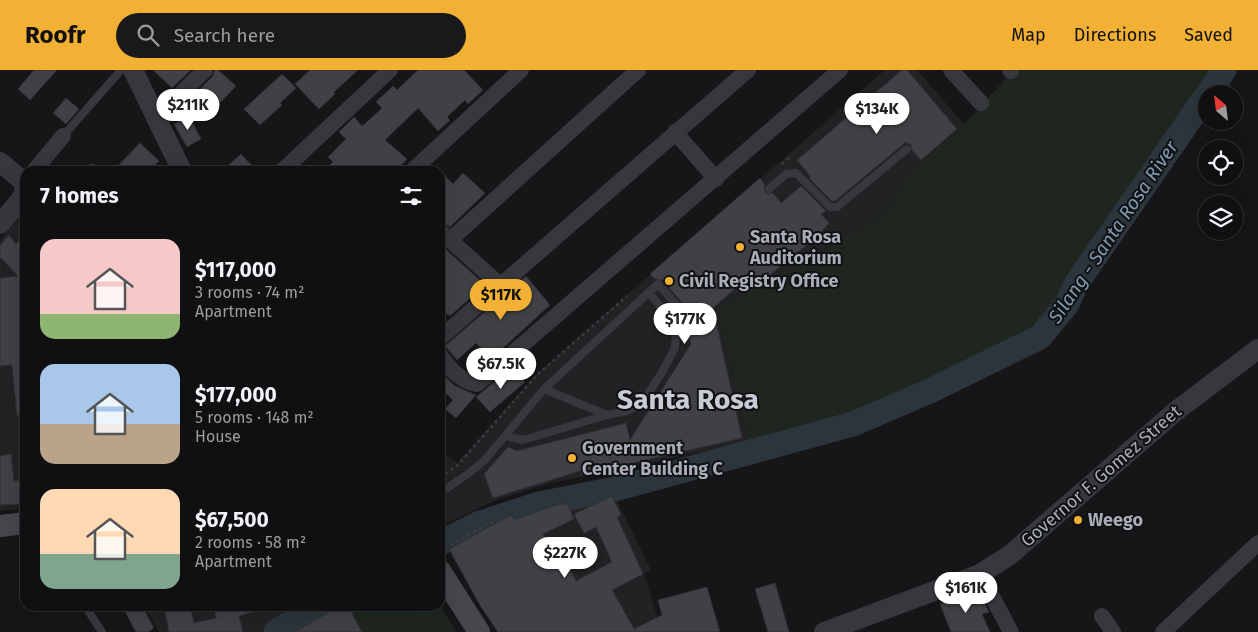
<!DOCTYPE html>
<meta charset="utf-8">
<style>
:root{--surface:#101012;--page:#19191b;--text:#f1f3f6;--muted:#9c9d9f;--line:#303032;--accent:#f2b134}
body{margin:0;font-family:"Fira Sans",sans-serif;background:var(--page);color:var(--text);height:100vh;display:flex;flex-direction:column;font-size:19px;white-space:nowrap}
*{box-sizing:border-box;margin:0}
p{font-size:16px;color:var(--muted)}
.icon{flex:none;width:28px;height:28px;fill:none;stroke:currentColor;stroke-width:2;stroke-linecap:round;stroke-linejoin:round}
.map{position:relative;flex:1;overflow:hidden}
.details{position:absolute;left:20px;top:96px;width:425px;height:445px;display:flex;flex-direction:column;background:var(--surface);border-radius:15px;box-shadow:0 5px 20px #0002,0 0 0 1px var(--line)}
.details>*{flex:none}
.needle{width:32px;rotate:332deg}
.controls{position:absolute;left:1198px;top:15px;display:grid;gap:10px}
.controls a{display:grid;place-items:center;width:45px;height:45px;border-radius:50%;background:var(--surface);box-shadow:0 5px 20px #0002,0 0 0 1px var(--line);font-size:25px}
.price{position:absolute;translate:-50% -42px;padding:0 11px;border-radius:18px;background:#fff;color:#222;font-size:16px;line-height:32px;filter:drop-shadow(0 1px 2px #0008)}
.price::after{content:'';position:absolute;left:50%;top:30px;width:15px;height:11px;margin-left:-8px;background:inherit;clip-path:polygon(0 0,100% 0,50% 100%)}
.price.on{background:var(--accent);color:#111}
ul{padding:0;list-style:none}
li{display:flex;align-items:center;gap:15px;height:125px;padding:0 20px}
li span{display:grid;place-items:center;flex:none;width:140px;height:100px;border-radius:15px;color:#555}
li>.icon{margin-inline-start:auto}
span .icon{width:60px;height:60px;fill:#fffc;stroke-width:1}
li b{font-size:21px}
h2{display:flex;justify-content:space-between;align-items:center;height:60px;padding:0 20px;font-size:21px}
header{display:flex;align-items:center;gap:30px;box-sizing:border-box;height:70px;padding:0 25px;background:var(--accent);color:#111}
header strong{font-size:24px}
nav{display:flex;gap:28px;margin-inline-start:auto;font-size:18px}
.search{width:350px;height:45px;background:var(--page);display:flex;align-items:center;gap:12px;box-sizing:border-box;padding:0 18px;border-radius:28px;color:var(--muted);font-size:19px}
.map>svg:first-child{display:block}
.built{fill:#222225}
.green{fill:#1e261f}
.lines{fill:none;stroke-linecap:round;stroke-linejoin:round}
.river{stroke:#2c353c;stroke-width:25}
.building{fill:#404145;stroke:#303034}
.path{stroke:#3d3f44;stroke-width:2.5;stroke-dasharray:2.5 4;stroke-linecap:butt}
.service{stroke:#37383d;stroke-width:8}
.minor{stroke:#37383d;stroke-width:16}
.tertiary{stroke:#37383d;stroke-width:20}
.secondary{stroke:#45474d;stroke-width:22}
.poi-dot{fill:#f2b134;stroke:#111113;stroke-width:2}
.labels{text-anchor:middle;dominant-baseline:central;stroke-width:4;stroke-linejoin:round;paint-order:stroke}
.poi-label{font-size:18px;font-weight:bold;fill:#a8adb8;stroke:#111113;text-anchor:start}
.street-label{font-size:18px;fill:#a8adb8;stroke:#111113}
.water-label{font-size:19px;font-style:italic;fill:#7f9bb3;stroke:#111113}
.town-label{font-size:28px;font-weight:bold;fill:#c9ccd4;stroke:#111113}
</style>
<header>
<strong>Roofr</strong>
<div class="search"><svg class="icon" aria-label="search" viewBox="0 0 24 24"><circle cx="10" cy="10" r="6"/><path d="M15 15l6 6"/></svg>Search here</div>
<nav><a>Map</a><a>Directions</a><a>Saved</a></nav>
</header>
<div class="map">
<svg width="1258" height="562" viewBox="0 0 1258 562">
<rect width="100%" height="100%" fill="#161618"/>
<g class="built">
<path d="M885,0H917L964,54L907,104L891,135L866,157L840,170L716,239L749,371L625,399L550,413L494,431L442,456L440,455V380L457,393L536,304Z"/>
<path d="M25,141V439L0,441V170Z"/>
<path d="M613,423L651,500L644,504L662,562H498L452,487L516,453L514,450L553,436Z"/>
<path d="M144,536H305L283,549L267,562H159Z"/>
</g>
<g class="green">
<path d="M1014,0H1218L1091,181L1071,203L1057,230L1035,260L963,295L914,324L749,371L716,239L840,170L866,157L891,135L907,104L964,54Z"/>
<path d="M440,535L456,562H362L348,536Z"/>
</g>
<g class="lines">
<g class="river">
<path d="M1208,24L1224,0"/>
<path d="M440,473L478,454L539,434L615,419L853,354L932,320L1040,267L1067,234L1076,214L1206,26"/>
<path d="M276,562L318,536"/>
</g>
</g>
<g class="building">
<path d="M34,0H57L30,30L18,19Z"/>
<path d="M153,0H191L172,18Z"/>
<path d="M215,0H218L236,16L218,35L200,19L212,7Z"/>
<path d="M310,0H358L334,22L335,24L319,39L295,14Z"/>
<path d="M418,0H464L483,20L468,34L465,30L447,47L450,50L438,61L418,38L385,70L407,89L396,101H324L333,92L328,87L346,69L339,62L354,47L362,56L366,53L382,38L376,32L393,16L397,20Z"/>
<path d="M902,0H907L957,59L921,90L912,80L911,75L906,72L835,131H832L809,108L811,107L797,90Z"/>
<path d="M282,4L296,18L280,33L282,35L260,55L244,39Z"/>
<path d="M66,28L79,39L66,54L53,43Z"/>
<path d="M189,46L201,69L187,77L174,54Z"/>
<path d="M140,73L159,91L149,101H113Z"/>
<path d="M241,84L257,101H222Z"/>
<path d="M440,101L453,114L463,103L485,123L450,157L440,151Z"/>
<path d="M760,108L765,115L764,118L765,122L768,124L773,123L781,133L801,116L826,141L821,144L829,153L817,167L761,212L757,208L749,215L745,210L713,238L742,368L581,405L580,401L493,428L484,404L508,377L517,381L626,353L630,370L691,274L689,266L692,265L691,259L697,253L688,239L662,210L655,209L650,204Z"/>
<path d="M9,165L16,174L25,165V345L17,346L12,295L0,296V208L18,206L0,187V175Z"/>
<path d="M440,174L485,215L450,246L440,239Z"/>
<path d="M526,206L550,235L491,289L476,273L457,290L445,276Z"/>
<path d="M512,297L525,312L490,342L476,327Z"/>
<path d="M440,302L455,316L476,325L456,348L445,339L453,330L440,318Z"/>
<path d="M11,384L14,411L21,410L23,434L0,435V386Z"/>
<path d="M612,426L621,445L617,447L643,504L612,520L634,559L662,545L658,530L707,517L720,562H498L481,537L449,479L511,445L514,450L553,436L567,433L574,449L543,464L555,487L562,483L576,511L612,492L596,457L584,463L574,444Z"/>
<path d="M775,513L789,562H768L755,519Z"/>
<path d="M978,521L989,542L982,544L990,562H951L940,534L957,527L958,529Z"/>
<path d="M122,536H142L154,558L148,562H136Z"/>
<path d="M164,536H190L194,553L216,548L213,536H262V539L239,546L243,562H169Z"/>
<path d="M340,536H348L362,562H295Z"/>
</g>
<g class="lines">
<g class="path">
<path d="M782,94L790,87"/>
<path d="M440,407L457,396L537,305L627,226"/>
<path d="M445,478L497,449"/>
</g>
<g class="service">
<path d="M63,66L121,0"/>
<path d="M80,101L92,98L102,101"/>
<path d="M769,119L786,104L796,103L830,137H837L907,79"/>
<path d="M544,319L607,345L627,341L642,333L661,304L675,278L676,262L669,247L649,223"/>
<path d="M507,364L510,367L523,370L607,345"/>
<path d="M440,423L469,403L484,391L544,319L658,214L684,243L687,249C686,257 683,260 676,262"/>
<path d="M85,536L102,562"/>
</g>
<g class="minor">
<path d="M951,0L981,33"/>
<path d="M1010,0L1011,1"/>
<path d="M156,48L205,0"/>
<path d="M675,62L716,109"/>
<path d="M34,101L63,66"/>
<path d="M282,101L390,0"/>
<path d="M412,101L521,0"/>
<path d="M440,161L500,215"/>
<path d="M450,170L638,0"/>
<path d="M440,268L748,0"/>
<path d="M440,285C450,299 460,311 477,314L840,0"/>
<path d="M980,504L1011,562"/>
<path d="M1102,546L1113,562"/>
<path d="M1163,562L1258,473"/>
</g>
<g class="tertiary">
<path d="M133,0L182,101"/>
<path d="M0,92L25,113L23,127L0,154"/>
<path d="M824,562L980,504L1010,485L1176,341L1258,279"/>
</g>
<g class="secondary">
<path d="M0,456L25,453"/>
<path d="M440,501L479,562"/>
</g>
</g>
<g class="poi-dot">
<circle cx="740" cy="177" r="5"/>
<circle cx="669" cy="211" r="5"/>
<circle cx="572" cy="388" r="5"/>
<circle cx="1078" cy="450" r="5"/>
</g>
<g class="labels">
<g class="poi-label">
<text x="750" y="167">Santa Rosa<tspan x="750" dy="21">Auditorium</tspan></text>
<text x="679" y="211">Civil Registry Office</text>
<text x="582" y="378">Government<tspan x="582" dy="21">Center Building C</tspan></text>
<text x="1088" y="450">Weego</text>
</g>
<g class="street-label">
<text transform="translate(1101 406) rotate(-41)">Governor F. Gomez Street</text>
</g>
<g class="water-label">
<text transform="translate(1113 162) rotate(-56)">Silang - Santa Rosa River</text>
</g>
<g class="town-label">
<text x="688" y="329">Santa Rosa</text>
</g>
</g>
</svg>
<div class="controls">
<a><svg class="needle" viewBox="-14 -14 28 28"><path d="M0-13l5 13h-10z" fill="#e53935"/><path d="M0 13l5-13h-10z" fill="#9c9d9f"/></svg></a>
<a><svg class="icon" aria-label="locate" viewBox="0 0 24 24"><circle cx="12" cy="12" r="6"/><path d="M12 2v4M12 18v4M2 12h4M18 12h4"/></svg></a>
<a><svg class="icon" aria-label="layers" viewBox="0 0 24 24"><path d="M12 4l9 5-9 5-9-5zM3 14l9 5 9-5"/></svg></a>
</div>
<b class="price" style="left:188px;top:61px">$211K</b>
<b class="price" style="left:877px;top:65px">$134K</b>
<b class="price on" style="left:501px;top:251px">$117K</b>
<b class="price" style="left:685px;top:275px">$177K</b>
<b class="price" style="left:501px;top:320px">$67.5K</b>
<b class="price" style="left:565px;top:509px">$227K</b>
<b class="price" style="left:966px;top:544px">$161K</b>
<section class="details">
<h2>7 homes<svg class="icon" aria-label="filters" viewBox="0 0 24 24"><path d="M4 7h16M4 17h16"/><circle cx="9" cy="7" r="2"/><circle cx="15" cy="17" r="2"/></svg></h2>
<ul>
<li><span style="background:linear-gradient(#f6c9c9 75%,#8fb573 0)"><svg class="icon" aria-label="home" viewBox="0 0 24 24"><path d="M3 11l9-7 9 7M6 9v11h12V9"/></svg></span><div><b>$117,000</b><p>3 rooms · 74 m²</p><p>Apartment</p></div></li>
<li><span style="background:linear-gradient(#a9c7e8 60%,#b9a48a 0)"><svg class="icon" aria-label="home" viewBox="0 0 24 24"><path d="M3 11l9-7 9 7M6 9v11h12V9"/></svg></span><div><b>$177,000</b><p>5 rooms · 148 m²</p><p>House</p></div></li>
<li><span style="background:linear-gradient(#ffd9b3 65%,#7fa58c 0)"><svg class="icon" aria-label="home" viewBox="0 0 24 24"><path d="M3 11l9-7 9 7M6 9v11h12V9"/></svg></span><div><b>$67,500</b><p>2 rooms · 58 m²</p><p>Apartment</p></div></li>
</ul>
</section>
</div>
